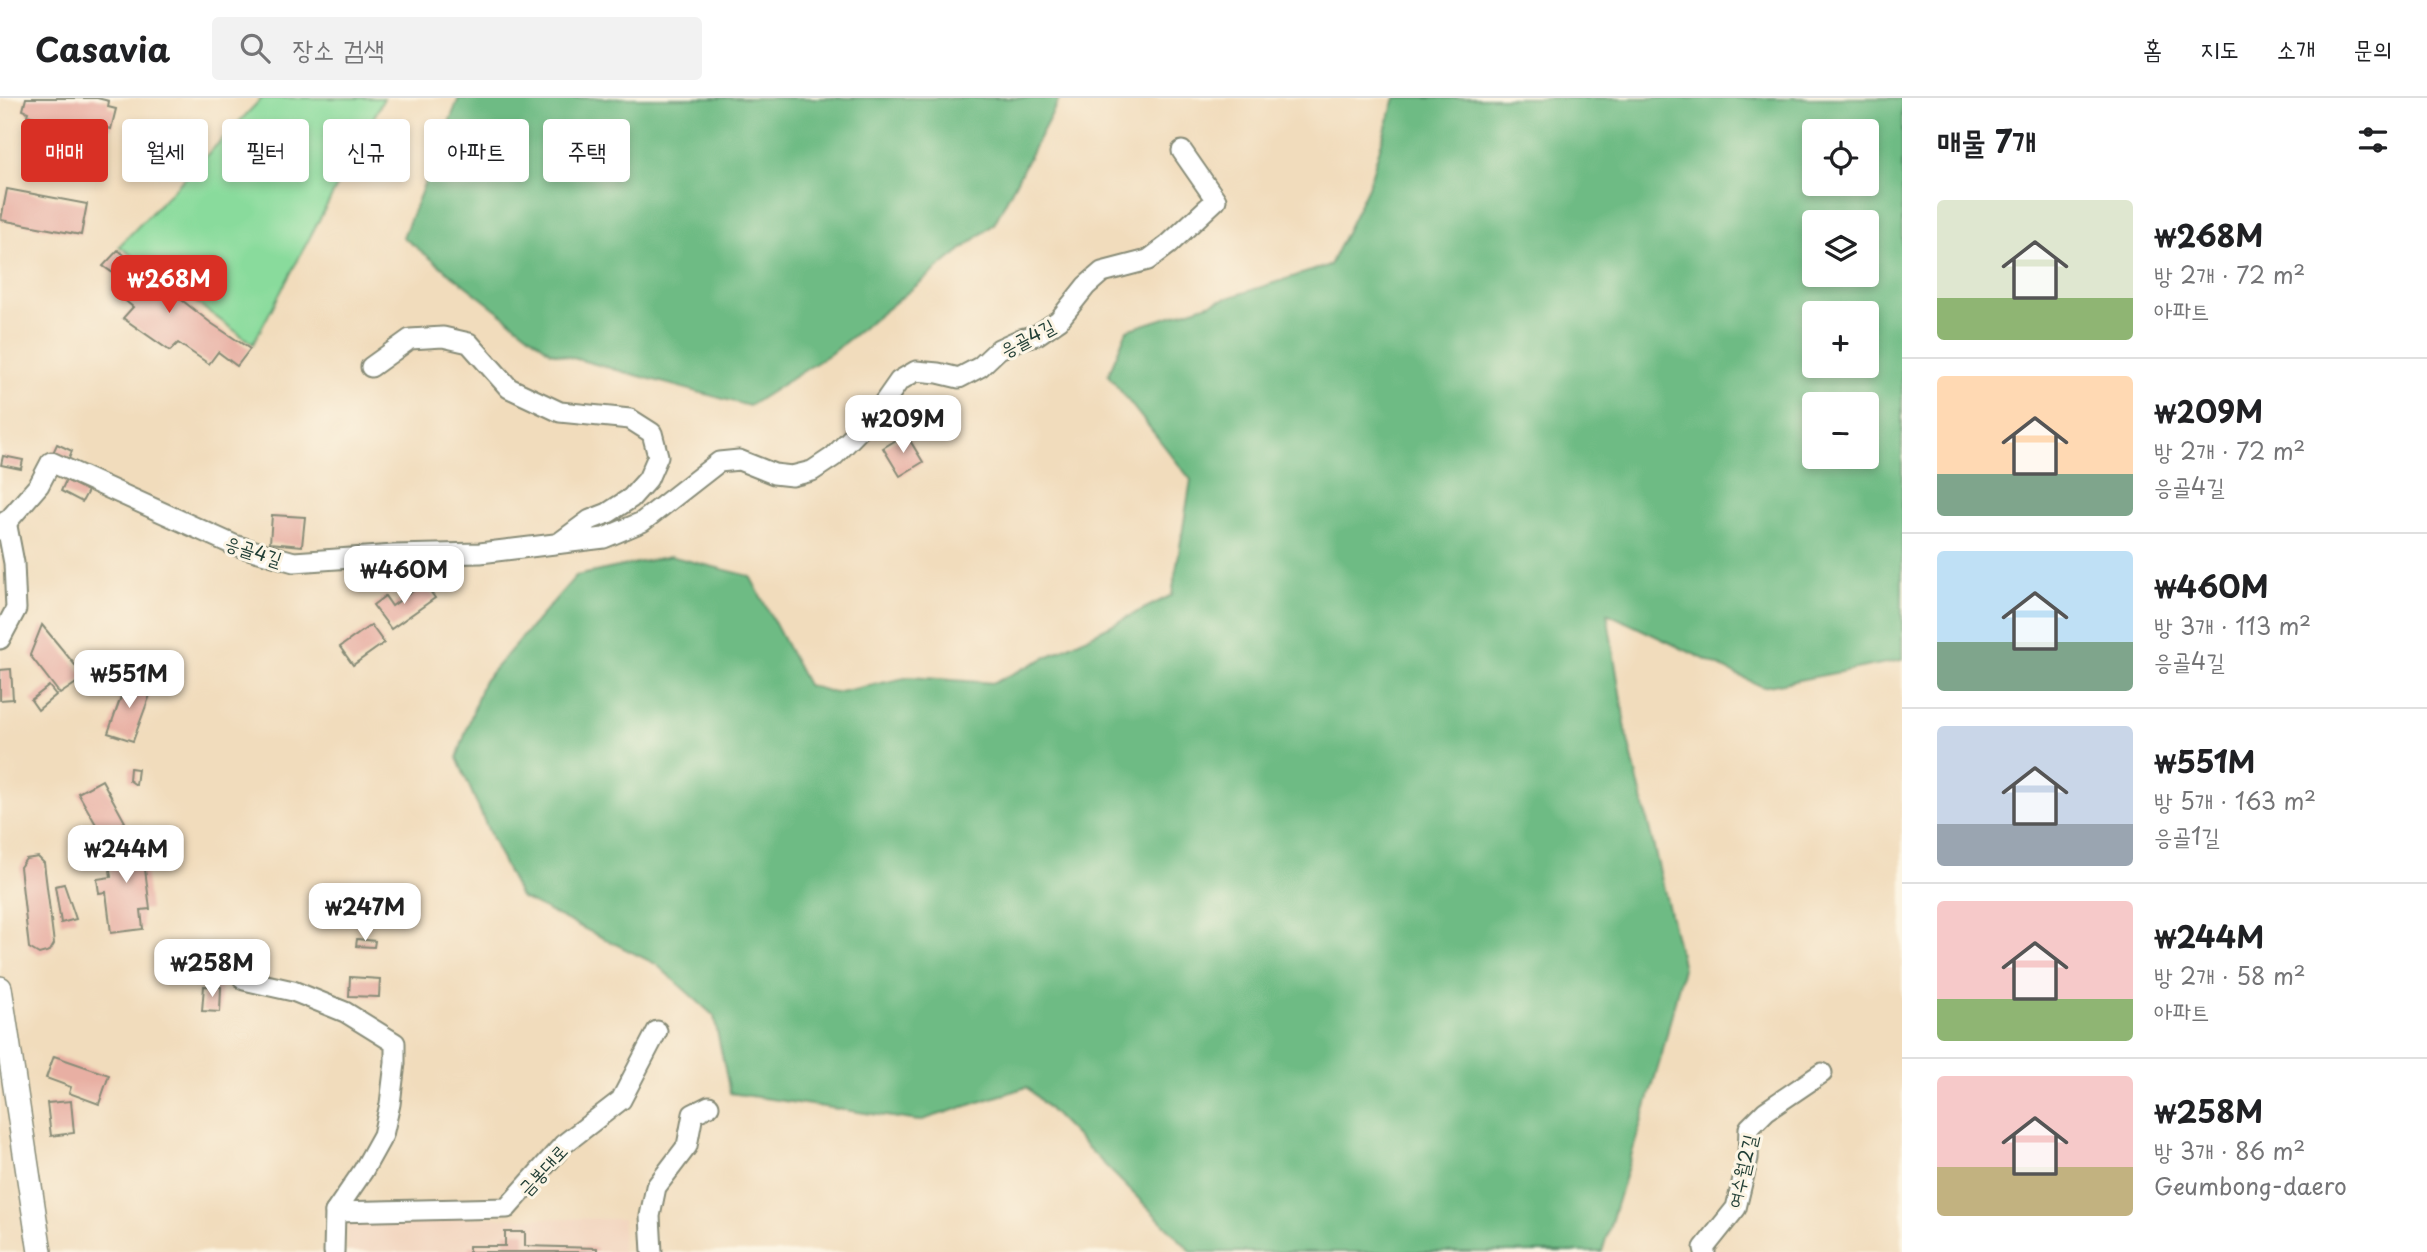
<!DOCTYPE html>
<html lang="ko">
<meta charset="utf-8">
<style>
:root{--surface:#fff;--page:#f2f2f2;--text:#202124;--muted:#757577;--line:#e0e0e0;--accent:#d93025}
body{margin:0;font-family:"Playpen Sans","Poor Story",sans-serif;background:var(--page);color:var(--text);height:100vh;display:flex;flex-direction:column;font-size:26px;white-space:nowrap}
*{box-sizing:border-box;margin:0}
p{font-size:23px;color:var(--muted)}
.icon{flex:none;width:38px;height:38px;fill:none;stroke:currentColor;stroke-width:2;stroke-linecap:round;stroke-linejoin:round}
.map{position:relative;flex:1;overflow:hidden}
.sheet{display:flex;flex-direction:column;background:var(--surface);width:525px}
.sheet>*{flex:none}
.guide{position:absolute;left:21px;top:21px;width:665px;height:63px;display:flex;gap:14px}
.controls{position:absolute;left:1802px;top:21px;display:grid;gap:14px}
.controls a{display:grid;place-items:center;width:77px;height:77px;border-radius:7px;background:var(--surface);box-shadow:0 4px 10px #0003;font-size:35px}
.price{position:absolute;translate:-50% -60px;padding:0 16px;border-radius:14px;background:#fff;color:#222;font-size:23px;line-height:46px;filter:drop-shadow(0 2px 4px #0008)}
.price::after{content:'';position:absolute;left:50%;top:42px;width:21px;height:16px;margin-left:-10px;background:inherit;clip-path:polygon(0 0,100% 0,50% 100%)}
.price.active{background:var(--accent);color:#fff}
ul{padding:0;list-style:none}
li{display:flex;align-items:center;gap:21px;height:175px;padding:0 35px}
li+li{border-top:2px solid var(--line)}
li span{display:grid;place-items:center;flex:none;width:196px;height:140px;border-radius:7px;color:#555}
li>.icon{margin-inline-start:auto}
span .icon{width:84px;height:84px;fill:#fffc;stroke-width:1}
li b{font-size:30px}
h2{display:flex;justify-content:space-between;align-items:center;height:84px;padding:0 35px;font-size:30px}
.pill{padding:0 24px;border-radius:7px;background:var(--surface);box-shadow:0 4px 10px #0003;font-size:24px;line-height:63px}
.pill.active{background:var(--accent);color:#fff}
header{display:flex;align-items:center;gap:42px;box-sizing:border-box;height:98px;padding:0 35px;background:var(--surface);border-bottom:2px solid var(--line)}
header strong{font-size:33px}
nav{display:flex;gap:38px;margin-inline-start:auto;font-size:24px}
.search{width:490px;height:63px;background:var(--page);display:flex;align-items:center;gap:18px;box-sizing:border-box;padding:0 24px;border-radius:7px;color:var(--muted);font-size:26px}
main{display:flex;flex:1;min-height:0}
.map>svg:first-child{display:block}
.built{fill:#f2d4be}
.green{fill:#89db9c;stroke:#548c68;stroke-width:2}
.forest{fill:#6ebb84;stroke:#467c5c;stroke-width:2;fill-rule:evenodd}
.building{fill:#e8afa3}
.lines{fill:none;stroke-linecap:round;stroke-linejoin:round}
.minor-casing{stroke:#888c78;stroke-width:23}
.tertiary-casing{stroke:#888c78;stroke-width:26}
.minor{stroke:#fff;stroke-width:19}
.tertiary{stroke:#fff;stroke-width:23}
.labels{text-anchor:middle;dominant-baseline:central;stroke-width:6;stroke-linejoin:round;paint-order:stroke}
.street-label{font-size:19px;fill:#1f3d34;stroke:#fcf5e5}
</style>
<header>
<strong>Casavia</strong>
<div class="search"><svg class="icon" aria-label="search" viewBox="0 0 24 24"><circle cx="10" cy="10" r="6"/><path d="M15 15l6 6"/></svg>장소 검색</div>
<nav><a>홈</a><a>지도</a><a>소개</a><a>문의</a></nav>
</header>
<main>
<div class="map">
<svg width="1902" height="1154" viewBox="0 0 1902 1154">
<rect width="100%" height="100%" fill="#fcf5e5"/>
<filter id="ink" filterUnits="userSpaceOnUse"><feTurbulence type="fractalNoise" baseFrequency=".0143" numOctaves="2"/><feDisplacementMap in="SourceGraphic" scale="14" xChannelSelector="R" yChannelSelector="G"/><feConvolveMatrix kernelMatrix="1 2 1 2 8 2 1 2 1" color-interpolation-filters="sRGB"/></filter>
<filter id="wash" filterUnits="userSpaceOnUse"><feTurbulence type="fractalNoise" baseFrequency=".00686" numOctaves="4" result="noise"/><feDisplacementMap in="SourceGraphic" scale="28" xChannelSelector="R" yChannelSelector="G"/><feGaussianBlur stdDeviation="1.57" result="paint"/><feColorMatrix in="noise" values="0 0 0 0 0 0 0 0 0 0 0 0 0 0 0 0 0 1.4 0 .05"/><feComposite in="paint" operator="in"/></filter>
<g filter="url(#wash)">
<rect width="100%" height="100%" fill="#f1dcbc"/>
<path class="built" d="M348,1118L623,1121L622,1154H347Z"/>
<path class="green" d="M262,0H384L253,246L119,148Z"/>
<g class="forest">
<path d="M459,0H1060L994,126L830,256L749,308L551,254L403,139Z"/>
<path d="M1395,0H1902V562L1763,589L1607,515L1627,638L1683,870L1662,956L1602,1154H1192L1027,989L919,1023L730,995L714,918L656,866L520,799L497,752L457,660L483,584L576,478L670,458L750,478L807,587L835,595L910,579L994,585L1172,497L1191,382L1108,277L1127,232L1330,167L1368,89ZM1815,33H1867V86H1815ZM1815,124H1867V177H1815ZM1815,215H1867V268H1815ZM1815,306H1867V359H1815Z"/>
</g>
<g id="blocks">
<g class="building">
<path d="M26,0H97L109,3L108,9L116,11L111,31L100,28L98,35L27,17L28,14L23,12Z"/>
<path d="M7,91L87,106L81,137L1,122Z"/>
<path d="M118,152L211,225L250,251L237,268L218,254L209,266L178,245L170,253L123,220L133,209L111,191L120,180L103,168Z"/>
<path d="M906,336L923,364L900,378L883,350Z"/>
<path d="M57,346L72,353L67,365L52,357Z"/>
<path d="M3,358L23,362L21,371L1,367Z"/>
<path d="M66,382L88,393L82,404L61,393Z"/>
<path d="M272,417L305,419L302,448L270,445Z"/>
<path d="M424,485L435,500L391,531L373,507L385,498L392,508Z"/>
<path d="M42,527L85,579L60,596L30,557Z"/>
<path d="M371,527L384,545L353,567L340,549Z"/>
<path d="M11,571L13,601L0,602V572Z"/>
<path d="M121,579L129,582L128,586L151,594L133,643L108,635L123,593L117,591Z"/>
<path d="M49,588L56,597L38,612L31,602Z"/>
<path d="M130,670L138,671L136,687L129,682Z"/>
<path d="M102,682L125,724L102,737L78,695Z"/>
<path d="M141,739L150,811L141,812L143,831L111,835L106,794L99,795L97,781L111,779L106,743Z"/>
<path d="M38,759L44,765L54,846L50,853L39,856L29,850L20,769L26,761Z"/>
<path d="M64,786L76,821L61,825L55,788Z"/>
<path d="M357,841L375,843L374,849L356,848Z"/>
<path d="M350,879L380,881L379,899L349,898Z"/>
<path d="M204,888L221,889L220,914L202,913Z"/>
<path d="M54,958L109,977L99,1006L69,995L71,989L46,980Z"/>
<path d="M71,1003L74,1035L51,1038L47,1005Z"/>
<path d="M505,1134H525V1148L597,1150V1154H469V1148H505Z"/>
</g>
</g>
</g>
<g filter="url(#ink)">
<use href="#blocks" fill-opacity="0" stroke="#888c78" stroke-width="2"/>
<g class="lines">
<defs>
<g id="minor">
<path d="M371,269L410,241L443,239L469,245L509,290L560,314L630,321L652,335L658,358L648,381L631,400L608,415L590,422L559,445"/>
<path d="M0,432L39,387L51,364L234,447L294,464L394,457L480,455L604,440L642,424L719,364L739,362L774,376L792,378L812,373L833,359L878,313L899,283L916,273L938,275L959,280L980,269L999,251L1021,241L1037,237L1059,222L1086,188L1102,174L1148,162L1168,147L1216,102L1182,53"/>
<path d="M0,541L16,511L14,465L6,423"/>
<path d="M244,882L293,893L345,914L395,945V965L390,1006L383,1037L363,1073L335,1114L334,1154"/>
<path d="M335,1114L507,1110L564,1046L621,1002L657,933"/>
<path d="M652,1154L650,1118L656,1089L687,1048L693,1016L709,1008"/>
<path d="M1705,1154L1704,1150L1736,1110L1748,1060L1749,1030L1766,1013L1822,975"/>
</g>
<path id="tertiary" d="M0,890L40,1154"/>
</defs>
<use href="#minor" class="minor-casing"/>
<use href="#tertiary" class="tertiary-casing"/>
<use href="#minor" class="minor"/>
<use href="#tertiary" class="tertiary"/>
</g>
</g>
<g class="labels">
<g class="street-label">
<text transform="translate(1027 239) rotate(-28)">응골4길</text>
<text transform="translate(254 452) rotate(18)">응골4길</text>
<text transform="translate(542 1071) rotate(-47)">금봉대로</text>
<text transform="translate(1741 1073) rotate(-77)">여수월2길</text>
</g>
</g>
</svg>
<div class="controls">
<a><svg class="icon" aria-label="locate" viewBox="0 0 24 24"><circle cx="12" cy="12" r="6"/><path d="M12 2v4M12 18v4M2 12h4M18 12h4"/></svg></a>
<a><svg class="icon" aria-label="layers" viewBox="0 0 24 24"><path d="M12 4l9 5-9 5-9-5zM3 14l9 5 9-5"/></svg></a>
<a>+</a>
<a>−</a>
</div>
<b class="price active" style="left:169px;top:217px">₩268M</b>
<b class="price" style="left:903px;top:357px">₩209M</b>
<b class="price" style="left:404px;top:508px">₩460M</b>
<b class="price" style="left:129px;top:612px">₩551M</b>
<b class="price" style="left:126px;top:787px">₩244M</b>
<b class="price" style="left:365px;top:845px">₩247M</b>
<b class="price" style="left:212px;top:901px">₩258M</b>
<div class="guide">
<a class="pill active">매매</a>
<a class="pill">월세</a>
<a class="pill">필터</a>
<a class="pill">신규</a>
<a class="pill">아파트</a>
<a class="pill">주택</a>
</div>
</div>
<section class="sheet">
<h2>매물 7개<svg class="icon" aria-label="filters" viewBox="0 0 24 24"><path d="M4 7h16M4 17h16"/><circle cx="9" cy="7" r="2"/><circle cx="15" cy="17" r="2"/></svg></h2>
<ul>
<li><span style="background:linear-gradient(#dfe7d0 70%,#8fb573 0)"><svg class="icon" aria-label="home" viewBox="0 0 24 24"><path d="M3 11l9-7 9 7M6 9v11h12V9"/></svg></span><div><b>₩268M</b><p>방 2개 · 72 m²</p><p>아파트</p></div></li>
<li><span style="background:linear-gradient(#ffd9b3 70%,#7fa58c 0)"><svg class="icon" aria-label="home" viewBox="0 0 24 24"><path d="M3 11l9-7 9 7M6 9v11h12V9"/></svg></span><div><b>₩209M</b><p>방 2개 · 72 m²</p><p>응골4길</p></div></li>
<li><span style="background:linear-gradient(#bfe0f5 65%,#7fa58c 0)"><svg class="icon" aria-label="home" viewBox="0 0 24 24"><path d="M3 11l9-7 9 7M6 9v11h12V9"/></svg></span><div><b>₩460M</b><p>방 3개 · 113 m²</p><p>응골4길</p></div></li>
<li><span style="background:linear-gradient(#c9d6e8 70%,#9aa5b1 0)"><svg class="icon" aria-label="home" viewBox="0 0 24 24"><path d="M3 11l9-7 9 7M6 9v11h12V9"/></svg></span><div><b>₩551M</b><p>방 5개 · 163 m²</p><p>응골1길</p></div></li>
<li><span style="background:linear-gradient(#f6c9c9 70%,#8fb573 0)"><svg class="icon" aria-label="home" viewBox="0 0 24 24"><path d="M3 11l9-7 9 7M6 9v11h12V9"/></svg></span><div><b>₩244M</b><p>방 2개 · 58 m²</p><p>아파트</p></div></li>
<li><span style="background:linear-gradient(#f6c9c9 65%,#c2b280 0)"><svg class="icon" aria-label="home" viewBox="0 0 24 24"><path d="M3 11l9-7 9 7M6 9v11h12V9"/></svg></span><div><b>₩258M</b><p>방 3개 · 86 m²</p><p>Geumbong-daero</p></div></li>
</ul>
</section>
</main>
